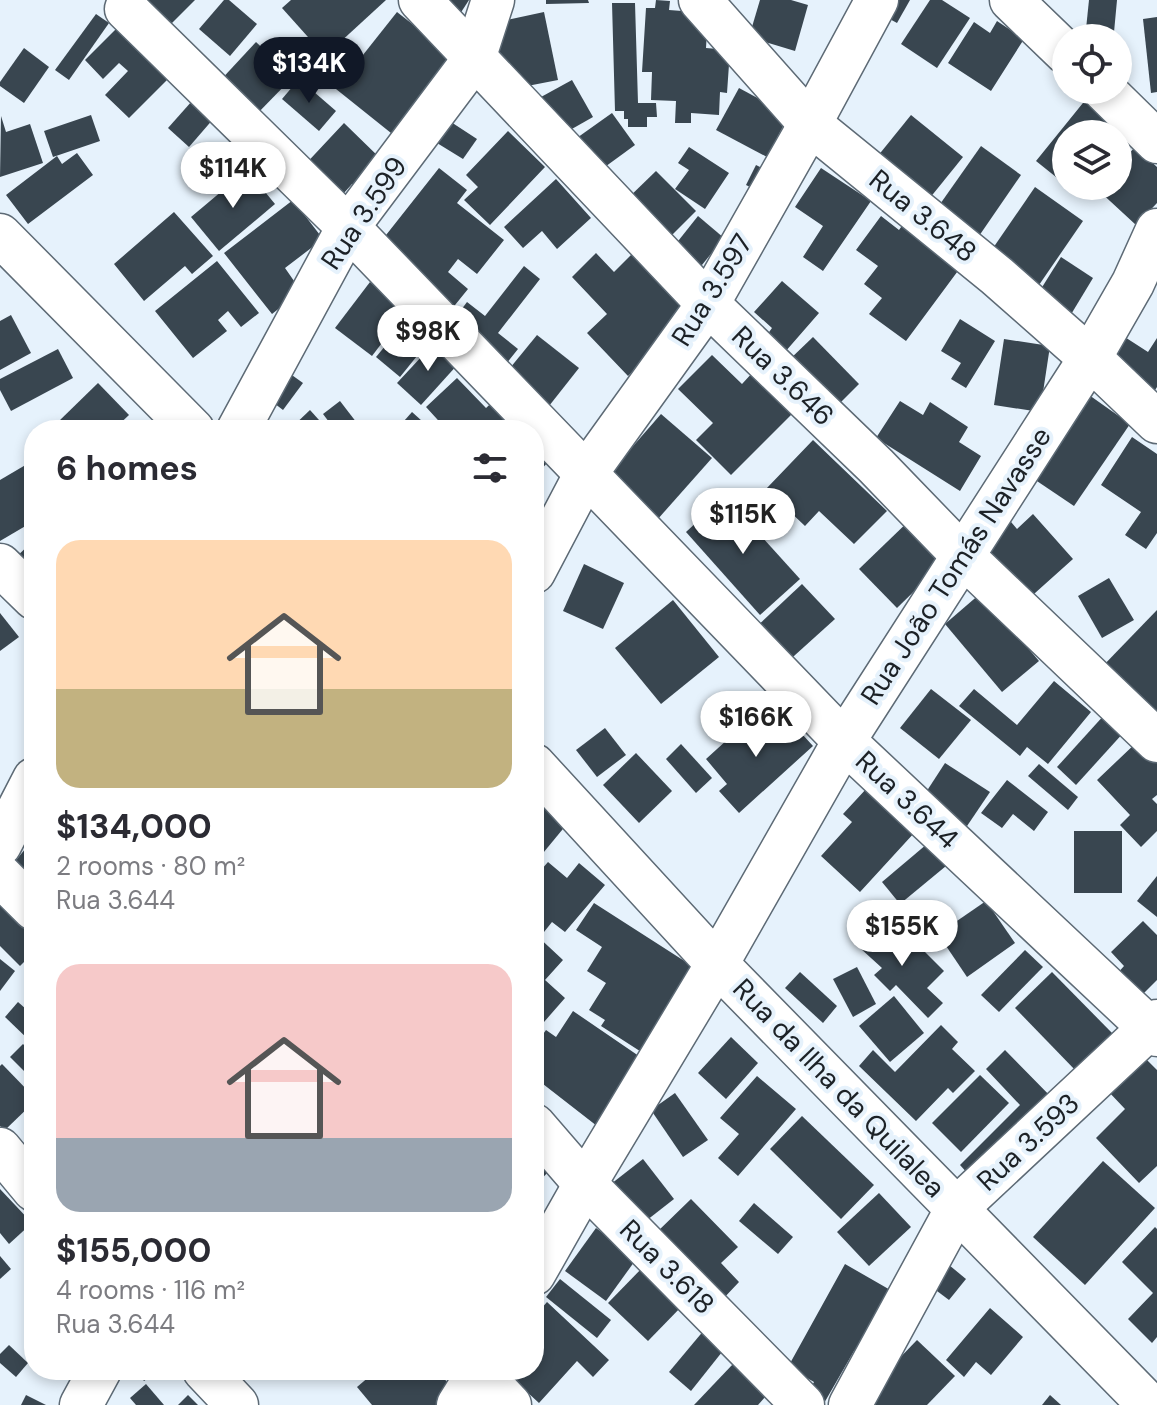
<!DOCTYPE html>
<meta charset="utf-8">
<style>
:root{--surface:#fff;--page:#f2f2f3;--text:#2b2b33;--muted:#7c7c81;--accent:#111827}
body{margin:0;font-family:"DM Sans",sans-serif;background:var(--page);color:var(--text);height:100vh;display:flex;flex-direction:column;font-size:30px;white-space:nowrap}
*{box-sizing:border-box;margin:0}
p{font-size:26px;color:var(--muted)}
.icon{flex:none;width:44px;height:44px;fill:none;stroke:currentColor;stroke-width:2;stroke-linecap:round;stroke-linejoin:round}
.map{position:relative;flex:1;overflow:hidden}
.sheet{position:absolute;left:24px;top:420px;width:520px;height:960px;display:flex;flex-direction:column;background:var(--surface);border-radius:32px;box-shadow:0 4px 12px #0003}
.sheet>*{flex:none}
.fabs{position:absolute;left:1052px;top:24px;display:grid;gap:16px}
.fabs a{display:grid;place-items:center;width:80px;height:80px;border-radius:50%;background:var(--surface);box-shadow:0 4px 12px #0003;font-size:40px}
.price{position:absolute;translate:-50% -68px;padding:0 18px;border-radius:28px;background:#fff;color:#222;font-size:26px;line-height:52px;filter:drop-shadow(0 2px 4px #0008)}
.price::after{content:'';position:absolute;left:50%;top:48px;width:24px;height:18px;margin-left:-12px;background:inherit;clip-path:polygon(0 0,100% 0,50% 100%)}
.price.current{background:var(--accent);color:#fff}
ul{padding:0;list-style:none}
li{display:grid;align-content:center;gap:16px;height:424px;padding:0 32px}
li span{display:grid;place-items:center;height:248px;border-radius:24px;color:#555}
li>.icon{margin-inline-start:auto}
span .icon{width:144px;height:144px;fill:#fffc;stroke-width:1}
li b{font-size:34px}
h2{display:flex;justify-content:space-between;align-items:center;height:96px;padding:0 32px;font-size:34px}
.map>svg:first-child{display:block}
.building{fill:#394650}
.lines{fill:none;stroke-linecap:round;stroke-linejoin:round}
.minor-casing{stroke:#5d6a75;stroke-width:45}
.minor{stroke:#fff;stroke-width:42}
.labels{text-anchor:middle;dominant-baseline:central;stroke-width:8;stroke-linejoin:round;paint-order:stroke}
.street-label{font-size:28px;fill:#1c2126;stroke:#e6f2fc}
</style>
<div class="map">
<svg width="1157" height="1405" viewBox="0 0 1157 1405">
<rect width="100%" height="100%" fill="#e6f2fc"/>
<g class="building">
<path d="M142,0H195L169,26Z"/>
<path d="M224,0H229L257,24L230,56L199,29Z"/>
<path d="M291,0H386L325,56L282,8Z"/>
<path d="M434,0H469L458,17Z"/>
<path d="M546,0H588L589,3L546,4Z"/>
<path d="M656,0L670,1L669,10L708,13L706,48L730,50L727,93L720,92L719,115L691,113V123H675L676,101L651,100L652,72H642L646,8H655Z"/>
<path d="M760,0H791L808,5L795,51L749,37Z"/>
<path d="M880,0H910L897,23L875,11Z"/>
<path d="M930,0H942L970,18L937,68L901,44Z"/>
<path d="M1089,0H1117L1114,32L1086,29Z"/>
<path d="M612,3H635L638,103H656L657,117H647V127H628V119H624V111H615Z"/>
<path d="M397,12L457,59L396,137L336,89Z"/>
<path d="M544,12L558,80L507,90L493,23Z"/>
<path d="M96,14L109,23L69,80L55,70Z"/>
<path d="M1157,17V92L1151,93L1143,19Z"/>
<path d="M997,21L1024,39L991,91L948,63L974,22L990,33Z"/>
<path d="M116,29L167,80L129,118L105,95L128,71L119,63L103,79L85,60Z"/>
<path d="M256,42L293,77L253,118L217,84Z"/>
<path d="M24,48L49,67L24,103L0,86V82Z"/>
<path d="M299,79L336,111L319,131L282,99Z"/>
<path d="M572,80L593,117L563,134L541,97Z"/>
<path d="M739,88L789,115L767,157L716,130Z"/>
<path d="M200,92L221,110L189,147L168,128Z"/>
<path d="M1091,93L1135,128L1118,149V134H1066V185L1036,161Z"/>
<path d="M612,113L635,145L598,172L574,140Z"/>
<path d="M91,115L100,141L53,157L44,131Z"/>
<path d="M911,115L963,157L925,204L873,162Z"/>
<path d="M1,116L6,132L30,124L43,163L0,177Z"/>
<path d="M451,122L477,139L463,159L437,143Z"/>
<path d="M344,123L383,161L357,188L352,184L335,203L300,170Z"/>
<path d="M508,131L545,167L490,225L464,200L478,187L466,175Z"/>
<path d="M981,146L1021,175L979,236L938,207Z"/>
<path d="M689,147L729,173L705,209L675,189L689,170L678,163Z"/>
<path d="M1135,147L1157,167V203L1136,225L1097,189L1100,186H1118V166Z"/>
<path d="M77,153L93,175L28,224L6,195L57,156L62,164Z"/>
<path d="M756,165L774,174L764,194L746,185Z"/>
<path d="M439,168L467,190L457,203L504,240L477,274L458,259L448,272L468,289L451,310L375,249Z"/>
<path d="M821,168L871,201L823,271L803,257L823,226L795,207Z"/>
<path d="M247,170L275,204L219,251L191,217Z"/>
<path d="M656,171L696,211L664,243L624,202Z"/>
<path d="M556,179L591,218L557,249L542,231L523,248L504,227Z"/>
<path d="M1067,186H1088L1080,197Z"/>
<path d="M1035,187L1083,221L1039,285L991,251Z"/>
<path d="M293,200L323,239L285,268L301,291L272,314L224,253Z"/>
<path d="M174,212L213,256L192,274L185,266L144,301L114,264Z"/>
<path d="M698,216L724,238L697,271L671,250Z"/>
<path d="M881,216L899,230L908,217L966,260L906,341L869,314L882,298L864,284L878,266L856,250Z"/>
<path d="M638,248L697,310L628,376L587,333L607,314L572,277L596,253L614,272Z"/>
<path d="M1061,257L1093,278L1067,321L1034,300Z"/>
<path d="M217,261L259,313L241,327L228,311L218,320L227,331L193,358L155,311Z"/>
<path d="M524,266L540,279L498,333L518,349L506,364L452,322L467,302L485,316Z"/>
<path d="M782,281L819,313L785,352L767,335L772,328L754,312Z"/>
<path d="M370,282L407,310L372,356L335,328Z"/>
<path d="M11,315L31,353L0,370V321Z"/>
<path d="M410,316L434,335L400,377L376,357Z"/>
<path d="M960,319L995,341L966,388L951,379L961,363L941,351Z"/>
<path d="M1117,332L1148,352L1157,338V387L1146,404L1101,357Z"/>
<path d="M537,335L579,368L549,406L506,373Z"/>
<path d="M813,337L859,384L835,408L788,361Z"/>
<path d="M1004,339L1050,346L1040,412L994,405Z"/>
<path d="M436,341L459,363L421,405L397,383Z"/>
<path d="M58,349L73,378L11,411L0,390V379Z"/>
<path d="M712,355L742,384L754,371L794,412L731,475L696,440L713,423L678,389Z"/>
<path d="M282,368L303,383L283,410L262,394Z"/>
<path d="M457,378L486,408L501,394L521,416L507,430H447L426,407Z"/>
<path d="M98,383L129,415L113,430H66L58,422Z"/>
<path d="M1082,390L1130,424L1074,506L1025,473Z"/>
<path d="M340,401L360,427L357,430H335L323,414Z"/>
<path d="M900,401L923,415L930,402L968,427L959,442L981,456L960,491L876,438Z"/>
<path d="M310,410L328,430H289Z"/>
<path d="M412,412L432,430H396Z"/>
<path d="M661,414L712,458L657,520L607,476Z"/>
<path d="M1132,437L1157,454V533L1146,549L1125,535L1141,512L1101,485Z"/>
<path d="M813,440L887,511L854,544L819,511L805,526L766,489Z"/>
<path d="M534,441L553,456L534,478Z"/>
<path d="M34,460V521L0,541V480Z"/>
<path d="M725,496L800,579L760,615L686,532Z"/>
<path d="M1033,514L1073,559L1025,602L981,552L1006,516L1017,529Z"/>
<path d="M915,515L942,564L897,608L859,569Z"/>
<path d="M34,540V585L12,561Z"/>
<path d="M584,564L624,583L603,629L563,611Z"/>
<path d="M1109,578L1134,620L1102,638L1078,596Z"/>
<path d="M802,584L835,619L784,665L753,630Z"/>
<path d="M981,593L1039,661L1002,692L945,624Z"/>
<path d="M673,600L719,657L661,704L615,648Z"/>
<path d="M1157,610V725L1099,670Z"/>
<path d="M0,613L19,637L0,651Z"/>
<path d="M1054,681L1091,712L1048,764L1027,747L1020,756L959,706L974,689L1017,725Z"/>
<path d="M931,689L971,720L939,759L900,728Z"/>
<path d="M760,710L780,732L791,722L813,746L739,813L719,791L727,784L706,759Z"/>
<path d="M1106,713L1125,731L1076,785L1057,767Z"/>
<path d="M605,728L626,755L597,777L576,750Z"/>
<path d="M1138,741L1157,762V795L1152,799L1157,804V831L1141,847L1120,825L1130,815L1097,780Z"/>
<path d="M681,744L712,778L696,793L666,759Z"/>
<path d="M636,753L672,791L639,823L603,785Z"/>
<path d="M945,763L990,792L963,832L919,803Z"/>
<path d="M1039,764L1078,797L1068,810L1028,776Z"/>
<path d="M1007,780L1048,812L1034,831L1013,814L1002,828L981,813Z"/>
<path d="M867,788L915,832L860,892L821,856L852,822L843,814Z"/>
<path d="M536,798L567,824L534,864V800Z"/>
<rect x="1074" y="831" width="48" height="62"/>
<path d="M34,838V882L13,864Z"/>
<path d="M927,844L946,866L900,904L882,882Z"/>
<path d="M548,862L567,878L579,863L605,885L565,932L552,922L544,932L534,923V878Z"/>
<path d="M1157,876V917L1137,901Z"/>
<path d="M986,901L1015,943L967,977L938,934Z"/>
<path d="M0,903L34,935V952L20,966L0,946Z"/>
<path d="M594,903L700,971L646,1055L601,1026L605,1020L589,1010L606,983L587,971L602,947L576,930Z"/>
<path d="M859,915L903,958L917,944L944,971L927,988L943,1003L928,1018L896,985L890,991L874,975L882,968L860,948L866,942L849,925Z"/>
<path d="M1143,921L1157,935V980L1139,998L1116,975L1124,966L1111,952Z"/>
<path d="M534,933L563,960L545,980L565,998L544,1022L534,1012Z"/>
<path d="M1025,950L1043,967L999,1012L981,995Z"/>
<path d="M0,959L15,971L0,991Z"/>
<path d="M857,967L876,1004L853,1017L833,979Z"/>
<path d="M800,972L837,1006L823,1023L785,988Z"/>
<path d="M1052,972L1114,1035L1077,1072L1015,1008Z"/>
<path d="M894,996L924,1033L890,1062L859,1026Z"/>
<path d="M18,1002L34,1016V1039L31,1042L5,1017Z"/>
<path d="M573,1011L652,1065L606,1133L534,1077V1047L546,1030L556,1037Z"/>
<path d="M941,1025L958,1042L952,1049L975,1071L953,1093L948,1088L916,1121L859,1066L873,1050L895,1072Z"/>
<path d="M731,1037L758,1063L726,1099L698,1073Z"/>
<path d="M23,1044L34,1055V1081L10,1057Z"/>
<path d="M1005,1050L1059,1105L978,1185L960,1165L1020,1105L986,1069Z"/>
<path d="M1143,1056L1157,1070V1166L1139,1183L1096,1138L1125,1109L1107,1090Z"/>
<path d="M2,1064L34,1097V1102L5,1130L0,1126V1066Z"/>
<path d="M980,1075L1009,1103L961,1152L932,1123Z"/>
<path d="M757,1076L796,1109L738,1176L718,1158L739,1134L720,1118Z"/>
<path d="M675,1093L708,1140L683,1157L651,1110Z"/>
<path d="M802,1116L874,1185L841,1219L770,1149Z"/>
<path d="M534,1158L549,1171L534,1187Z"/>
<path d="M643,1159L674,1199L642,1224L611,1184Z"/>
<path d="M1103,1161L1155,1208L1085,1285L1033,1237Z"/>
<path d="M0,1189L32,1223L9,1244L0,1233Z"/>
<path d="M879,1193L911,1227L869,1266L837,1232Z"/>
<path d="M691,1199L738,1247L721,1263L739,1282L722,1300L656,1233Z"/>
<path d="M754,1203L793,1237L778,1254L739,1221Z"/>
<path d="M1155,1227L1157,1229V1337L1152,1343L1128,1319L1153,1293L1122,1262Z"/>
<path d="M596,1228L637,1258L606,1301L565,1271Z"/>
<path d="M0,1256L11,1269L0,1279Z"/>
<path d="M943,1260L966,1279L949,1300L925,1282Z"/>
<path d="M845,1264L899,1295L865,1356L854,1351L823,1405L805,1398L814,1382L788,1367Z"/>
<path d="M644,1266L684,1304L648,1341L608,1303Z"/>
<path d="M560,1279L611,1320L597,1338L546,1297Z"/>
<path d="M547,1302L609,1360L593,1377L577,1361L539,1403L503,1370H534V1317Z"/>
<path d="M990,1308L1023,1337L991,1375L976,1362L964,1377L946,1360Z"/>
<path d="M705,1329L726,1347L691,1391L669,1372Z"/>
<path d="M917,1340L955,1376L927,1405H872L863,1396Z"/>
<path d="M9,1345L28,1363L16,1377L0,1363V1354Z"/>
<path d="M733,1364L766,1396L758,1405H694Z"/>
<path d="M136,1370H160L144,1381Z"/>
<path d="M377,1370H437L458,1395L446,1405H372L357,1387Z"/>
<path d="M146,1384L164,1405H136L130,1398Z"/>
<path d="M26,1395L46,1405H21Z"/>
<path d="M188,1395L198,1405H178Z"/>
<path d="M1050,1395L1061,1405H1042Z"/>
</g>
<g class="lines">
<defs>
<g id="minor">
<path d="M420,0L708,304L876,466L962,555L1157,741"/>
<path d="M700,0L810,124L997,276L1090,358L1157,422"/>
<path d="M1011,0L1066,53"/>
<path d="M126,9L348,227L844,741L1157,1035"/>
<path d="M1104,90L1157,142"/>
<path d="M0,235L193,430"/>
<path d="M238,430L348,227L474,59L493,0"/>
<path d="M0,565L34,598"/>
<path d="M534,572L585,475L708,304L810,124L877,0"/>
<path d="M534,765L717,964L1149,1405"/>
<path d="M0,845L34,779"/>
<path d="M0,875L34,909"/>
<path d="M534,1125L585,1184L803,1405"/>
<path d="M0,1149L34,1190"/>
<path d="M534,1274L585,1184L717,964L844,741L1090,358L1133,283L1157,230"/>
<path d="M204,1370L237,1405"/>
<path d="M477,1370L510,1405"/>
<path d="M81,1405L100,1370"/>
<path d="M458,1405L480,1370"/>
<path d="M850,1405L957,1208L1157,1021"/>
</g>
</defs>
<use href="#minor" class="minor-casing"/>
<use href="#minor" class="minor"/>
</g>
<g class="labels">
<g class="street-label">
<text transform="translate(364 213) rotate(-56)">Rua 3.599</text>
<text transform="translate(923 216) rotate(39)">Rua 3.648</text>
<text transform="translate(712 290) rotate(-58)">Rua 3.597</text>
<text transform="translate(783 376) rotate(44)">Rua 3.646</text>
<text transform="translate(956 566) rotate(-57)">Rua João Tomás Navasse</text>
<text transform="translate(907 800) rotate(43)">Rua 3.644</text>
<text transform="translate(839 1088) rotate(46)">Rua da Ilha da Quilalea</text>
<text transform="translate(1028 1142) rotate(-43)">Rua 3.593</text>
<text transform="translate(667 1267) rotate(45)">Rua 3.618</text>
</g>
</g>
</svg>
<div class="fabs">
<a><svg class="icon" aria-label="locate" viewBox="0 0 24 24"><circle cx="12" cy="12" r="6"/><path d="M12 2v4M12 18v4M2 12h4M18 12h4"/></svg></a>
<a><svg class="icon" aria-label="layers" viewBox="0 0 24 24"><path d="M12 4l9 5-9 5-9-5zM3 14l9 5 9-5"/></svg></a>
</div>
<b class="price current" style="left:309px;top:105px">$134K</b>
<b class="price" style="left:233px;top:210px">$114K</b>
<b class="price" style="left:428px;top:373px">$98K</b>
<b class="price" style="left:743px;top:556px">$115K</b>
<b class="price" style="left:756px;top:759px">$166K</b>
<b class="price" style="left:902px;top:968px">$155K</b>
<section class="sheet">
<h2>6 homes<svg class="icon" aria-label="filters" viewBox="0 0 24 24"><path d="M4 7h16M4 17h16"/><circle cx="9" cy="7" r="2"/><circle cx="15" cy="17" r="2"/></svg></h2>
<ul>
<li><span style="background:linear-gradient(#ffd9b3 60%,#c2b280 0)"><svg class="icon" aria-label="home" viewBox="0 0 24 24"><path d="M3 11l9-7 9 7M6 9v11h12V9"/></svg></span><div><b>$134,000</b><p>2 rooms · 80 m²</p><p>Rua 3.644</p></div></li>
<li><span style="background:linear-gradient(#f6c9c9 70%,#9aa5b1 0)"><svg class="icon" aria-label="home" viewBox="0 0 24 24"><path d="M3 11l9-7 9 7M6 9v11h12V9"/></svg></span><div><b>$155,000</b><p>4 rooms · 116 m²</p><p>Rua 3.644</p></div></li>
</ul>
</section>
</div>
